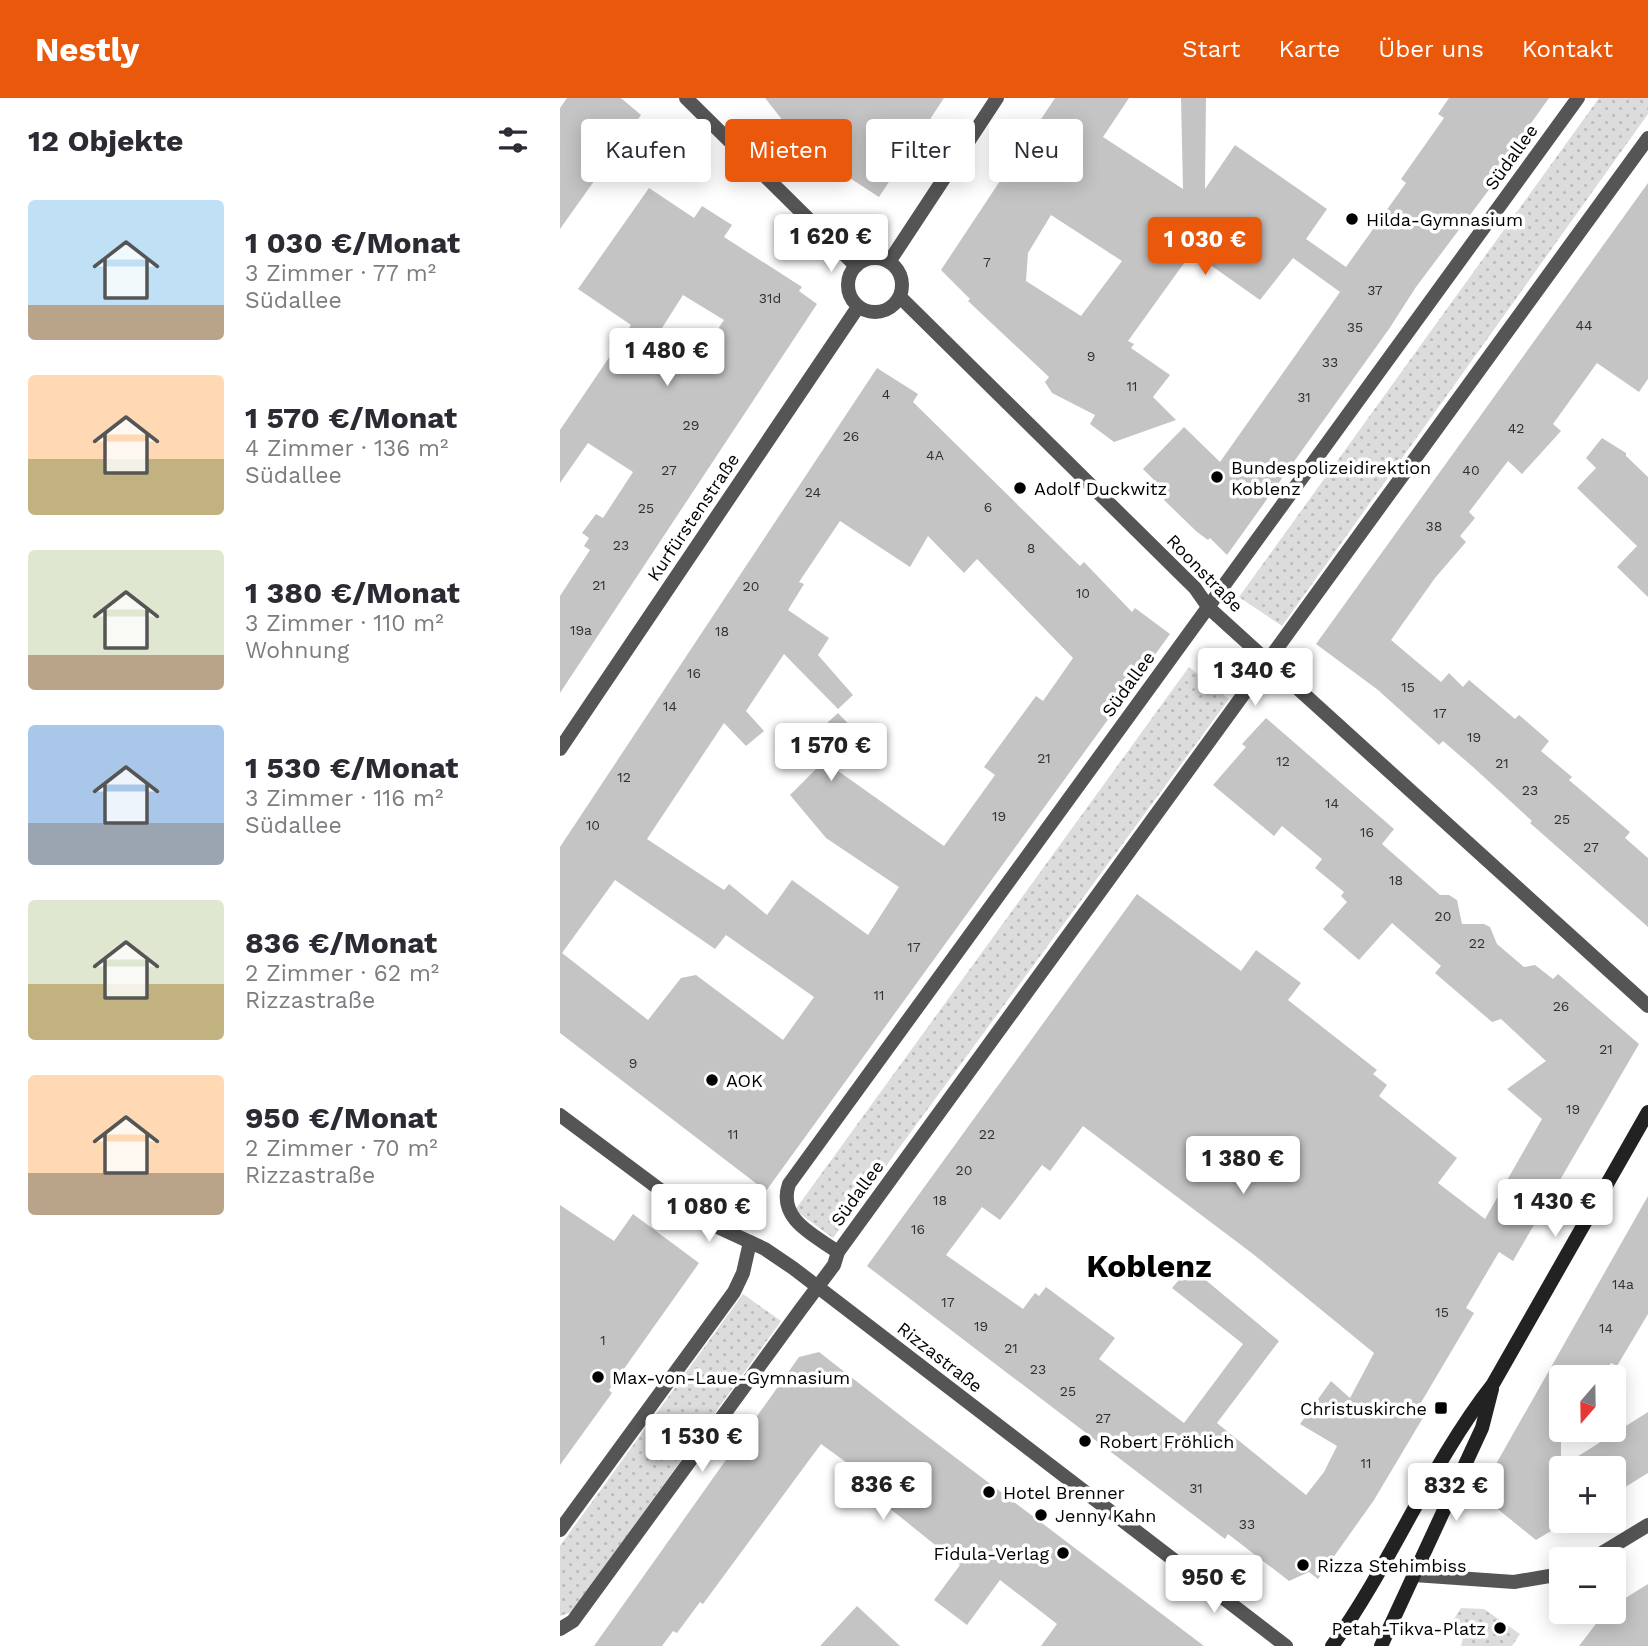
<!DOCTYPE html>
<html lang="de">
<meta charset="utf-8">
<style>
:root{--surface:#fff;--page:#f7f7f7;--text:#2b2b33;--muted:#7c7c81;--accent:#ea580c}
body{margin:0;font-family:"Work Sans",sans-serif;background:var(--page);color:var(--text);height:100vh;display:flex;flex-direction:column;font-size:26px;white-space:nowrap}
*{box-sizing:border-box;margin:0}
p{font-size:23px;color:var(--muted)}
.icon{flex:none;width:38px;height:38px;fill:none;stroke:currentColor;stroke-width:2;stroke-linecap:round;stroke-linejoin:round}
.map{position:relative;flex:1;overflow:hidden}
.sheet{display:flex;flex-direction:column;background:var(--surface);width:560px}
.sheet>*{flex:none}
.hud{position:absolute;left:21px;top:21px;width:665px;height:63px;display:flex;gap:14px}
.needle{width:46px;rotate:200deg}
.buttons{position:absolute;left:989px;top:1267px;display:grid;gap:14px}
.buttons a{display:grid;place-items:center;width:77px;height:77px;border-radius:7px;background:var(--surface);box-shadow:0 4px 18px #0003;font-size:35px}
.price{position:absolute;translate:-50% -60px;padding:0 16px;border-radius:7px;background:#fff;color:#222;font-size:23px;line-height:46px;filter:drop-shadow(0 2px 4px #0008)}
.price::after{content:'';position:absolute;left:50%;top:42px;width:21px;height:16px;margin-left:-10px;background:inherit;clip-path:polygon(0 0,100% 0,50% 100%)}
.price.current{background:var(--accent);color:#fff}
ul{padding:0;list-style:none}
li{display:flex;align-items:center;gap:21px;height:175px;padding:0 28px}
li span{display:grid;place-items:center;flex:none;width:196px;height:140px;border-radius:7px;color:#555}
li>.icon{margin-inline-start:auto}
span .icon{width:84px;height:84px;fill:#fffc;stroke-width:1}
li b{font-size:30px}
h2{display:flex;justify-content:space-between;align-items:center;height:84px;padding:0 28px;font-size:30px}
.pill{padding:0 24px;border-radius:7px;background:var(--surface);box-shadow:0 4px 18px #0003;font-size:24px;line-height:63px}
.pill.current{background:var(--accent);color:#fff}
header{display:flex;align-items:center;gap:42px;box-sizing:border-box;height:98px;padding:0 35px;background:var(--accent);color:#fff}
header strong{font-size:33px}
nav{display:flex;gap:38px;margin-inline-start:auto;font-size:24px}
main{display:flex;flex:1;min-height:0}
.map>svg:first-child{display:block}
.grass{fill:url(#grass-dots)}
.building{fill:#c4c4c4;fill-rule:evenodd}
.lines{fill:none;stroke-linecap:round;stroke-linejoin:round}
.street{stroke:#555;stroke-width:14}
.secondary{stroke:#222;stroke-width:14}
.poi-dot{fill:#000;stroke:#fff;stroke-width:2.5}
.labels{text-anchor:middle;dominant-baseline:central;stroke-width:7;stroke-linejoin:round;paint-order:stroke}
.number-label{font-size:14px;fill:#313131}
.street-label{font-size:18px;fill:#000;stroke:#fff}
.poi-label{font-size:18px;fill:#000;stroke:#fff;text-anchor:start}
.town-label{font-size:32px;font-weight:bold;fill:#000;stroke:#fff}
</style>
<header>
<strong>Nestly</strong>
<nav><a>Start</a><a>Karte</a><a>Über uns</a><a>Kontakt</a></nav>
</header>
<main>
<section class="sheet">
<h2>12 Objekte<svg class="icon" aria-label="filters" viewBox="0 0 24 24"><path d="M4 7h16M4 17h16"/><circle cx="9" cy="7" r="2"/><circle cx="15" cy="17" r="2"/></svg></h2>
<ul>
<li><span style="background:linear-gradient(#bfe0f5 75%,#b9a48a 0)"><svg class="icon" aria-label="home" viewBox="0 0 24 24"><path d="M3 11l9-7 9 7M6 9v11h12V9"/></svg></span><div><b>1 030 €/Monat</b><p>3 Zimmer · 77 m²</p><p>Südallee</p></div></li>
<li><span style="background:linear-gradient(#ffd9b3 60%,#c2b280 0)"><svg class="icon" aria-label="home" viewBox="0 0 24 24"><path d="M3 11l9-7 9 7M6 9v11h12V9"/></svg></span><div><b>1 570 €/Monat</b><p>4 Zimmer · 136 m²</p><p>Südallee</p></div></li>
<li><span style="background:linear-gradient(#dfe7d0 75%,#b9a48a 0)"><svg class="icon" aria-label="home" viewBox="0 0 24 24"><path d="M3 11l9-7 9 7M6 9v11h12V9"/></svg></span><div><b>1 380 €/Monat</b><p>3 Zimmer · 110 m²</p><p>Wohnung</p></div></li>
<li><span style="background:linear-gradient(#a9c7e8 70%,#9aa5b1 0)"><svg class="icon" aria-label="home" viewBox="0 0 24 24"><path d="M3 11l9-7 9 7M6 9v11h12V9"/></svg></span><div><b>1 530 €/Monat</b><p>3 Zimmer · 116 m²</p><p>Südallee</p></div></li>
<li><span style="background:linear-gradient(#dfe7d0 60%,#c2b280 0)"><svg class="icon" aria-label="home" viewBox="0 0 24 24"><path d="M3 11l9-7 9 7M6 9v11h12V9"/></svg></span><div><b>836 €/Monat</b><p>2 Zimmer · 62 m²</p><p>Rizzastraße</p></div></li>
<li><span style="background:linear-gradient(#ffd9b3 70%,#b9a48a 0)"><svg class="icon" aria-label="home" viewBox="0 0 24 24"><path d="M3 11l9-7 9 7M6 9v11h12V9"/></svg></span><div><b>950 €/Monat</b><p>2 Zimmer · 70 m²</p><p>Rizzastraße</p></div></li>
</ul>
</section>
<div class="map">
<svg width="1088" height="1548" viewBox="0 0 1088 1548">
<defs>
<pattern id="grass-dots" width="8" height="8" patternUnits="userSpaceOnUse" patternTransform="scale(1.75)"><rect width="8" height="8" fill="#dcdcdc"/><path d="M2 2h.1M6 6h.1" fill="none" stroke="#bbb" stroke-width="1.8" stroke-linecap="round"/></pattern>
</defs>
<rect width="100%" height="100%" fill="#fff"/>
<g class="grass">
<path d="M1039,0H1088V16L722,528L679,499Z"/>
<path d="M629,569L669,601L273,1140L235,1112Z"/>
<path d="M183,1196L221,1223L12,1514L0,1518V1448Z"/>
<path d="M901,1510L924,1511L960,1536L952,1548H901L904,1536L892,1524Z"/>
</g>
<g class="building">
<path d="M7,0H61L81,17L0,131V10Z"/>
<path d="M205,0H384L319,99L279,73L290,57L242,22L237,27L224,24Z"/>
<path d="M495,0H569L543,39L623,91L621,0H646L645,91L675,47L767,111L746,141L786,169L846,85L841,81L884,20L878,16L889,0H989L954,49L958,53L856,189L829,231L667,457L650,440L648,442L637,434L604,402L606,400L598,391L600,388L583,371L624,329L660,364L780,194L733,160L700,202L632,154L568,243L574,246L571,250L610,277L593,299L616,322L554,344L530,326L535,317L492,295L485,284L489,279L408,203L410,201L381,172ZM491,117L562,163L521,218L466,183L468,155Z"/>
<path d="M1088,85V281L1079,294L1037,265L993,326L1001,333L962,376L948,363L909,414L915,420L900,438L906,444L875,480L831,542L881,584L889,575L903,589L909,582L955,621L959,617L989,643L981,653L1012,679L1009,682L1070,734L1065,740L1088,760V829L970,725L972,723L913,669L883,643L879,647L818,592L756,546Z"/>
<path d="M89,90L134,120L142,108L172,127L164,139L242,189L239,193L257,206L0,595V498L30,452L24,448L29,440L22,435L36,416L43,420L73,374L28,345L0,385V332L71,227L18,191ZM123,197L164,222L135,265L95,241Z"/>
<path d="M317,270L358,296L353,304L520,468L524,464L572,514L575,510L610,536L206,1093L0,935V749ZM280,423L350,469L368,438L404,475L417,461L513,560L483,603L476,598L424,669L435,677L384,748L264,663L296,634L278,615L245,645L264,663L230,697L266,740L339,789L308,837L232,782L207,817L169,786L164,792L87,741L164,625L186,648L204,633L186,613L224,556L278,611L293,597L258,557L269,540L228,512L244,486L239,484ZM55,782L155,851L166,837L254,899L223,942L136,877L121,880L88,922L2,855Z"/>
<path d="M1042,340L1066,355V358L1088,379V499L1057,469L1077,448L1017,390L1036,370L1026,360Z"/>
<path d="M706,620L834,731L822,746L880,797H889L897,802L902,826H924L930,829L937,846L964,869L975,867L993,881L998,876L1079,946L953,1163L939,1154L906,1210L914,1215L859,1308L867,1313L814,1402L758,1481L749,1474L729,1483L668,1436L665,1441L307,1168L577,796L681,873L696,852L741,885L728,902L817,972L813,976L827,987L819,998L897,1060L878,1085L925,1121L982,1021L947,991L986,963L941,921L932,924L875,875L881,868L832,825L799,862L763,831L787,804L781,798L784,794L755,770L762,761L722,728L714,738L653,687L686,649L682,646ZM523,1028L693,1156L814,1255L790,1300L771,1283L740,1326L777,1348L764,1374L746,1397L657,1325L719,1243L630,1169L612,1190L683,1246L624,1325L539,1261L555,1240L486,1189L479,1198L475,1195L463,1211L386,1157L422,1109L440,1122L482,1067L490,1073Z"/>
<path d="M1088,1098V1216L1057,1268L1051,1265L1042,1279H1001V1369L1088,1314V1375L1054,1396V1370H1001V1427L976,1442L919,1396Z"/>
<path d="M0,1107L54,1143L73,1116L139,1165L49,1292L52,1295L0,1367Z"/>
<path d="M259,1254L350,1325L644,1548H481L497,1526L440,1482L407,1527L374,1502L400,1467L302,1388L308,1380L261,1346L143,1506L140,1504L117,1535L113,1533L102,1548H34L239,1259Z"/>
<path d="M1088,1486V1548H1019L1045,1514H1054V1507Z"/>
<path d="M297,1508L340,1548H260Z"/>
</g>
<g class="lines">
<g class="street">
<path d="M126,0L296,168"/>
<circle cx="315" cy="187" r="27"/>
<path d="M329,164L437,0"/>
<path d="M340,199L635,490L649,510L1088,908"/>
<path d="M0,651L298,209"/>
<path d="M0,1017L138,1120L205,1151L233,1170L726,1548"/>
<path d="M278,1154C254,1137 217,1121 229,1086L1018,0"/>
<path d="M0,1432L174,1194L183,1175L190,1144"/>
<path d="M1032,1461L1088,1427"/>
<path d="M854,1477L954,1484L1001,1476"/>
<path d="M0,1531L13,1523L241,1211L274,1167L278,1154L1088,40"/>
</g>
<g class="secondary">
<path d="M772,1548C832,1465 870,1366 933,1286L1088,1014"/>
<path d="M821,1548L922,1330L932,1291"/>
</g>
</g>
<g class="poi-dot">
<circle cx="792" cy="121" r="7"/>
<circle cx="657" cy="379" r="7"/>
<circle cx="460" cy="390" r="7"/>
<circle cx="152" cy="982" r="7"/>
<circle cx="38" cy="1279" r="7"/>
<rect x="874" y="1303" width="14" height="14" rx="3.5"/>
<circle cx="525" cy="1343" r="7"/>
<circle cx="429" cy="1394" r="7"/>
<circle cx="481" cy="1417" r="7"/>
<circle cx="503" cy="1455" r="7"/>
<circle cx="743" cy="1467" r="7"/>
<circle cx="940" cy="1530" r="7"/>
</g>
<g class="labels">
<g class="number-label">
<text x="427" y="164">7</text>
<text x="815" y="192">37</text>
<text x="210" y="200">31d</text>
<text x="1024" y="227">44</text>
<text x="795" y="229">35</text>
<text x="531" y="258">9</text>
<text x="770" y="264">33</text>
<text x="572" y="288">11</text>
<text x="326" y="296">4</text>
<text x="744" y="299">31</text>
<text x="131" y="327">29</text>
<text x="956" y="330">42</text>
<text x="291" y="338">26</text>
<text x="375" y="357">4A</text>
<text x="109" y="372">27</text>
<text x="911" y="372">40</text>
<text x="253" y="394">24</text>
<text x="428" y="409">6</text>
<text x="86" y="410">25</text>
<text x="874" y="428">38</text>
<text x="61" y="447">23</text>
<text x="471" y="450">8</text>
<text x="39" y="487">21</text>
<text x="191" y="488">20</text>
<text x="523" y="495">10</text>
<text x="21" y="532">19a</text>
<text x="162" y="533">18</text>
<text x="134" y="575">16</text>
<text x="848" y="589">15</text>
<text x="110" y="608">14</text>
<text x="880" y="615">17</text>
<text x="914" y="639">19</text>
<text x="484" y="660">21</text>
<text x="723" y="663">12</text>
<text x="942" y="665">21</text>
<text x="64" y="679">12</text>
<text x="970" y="692">23</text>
<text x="772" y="705">14</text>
<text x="439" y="718">19</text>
<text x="1002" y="721">25</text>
<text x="33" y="727">10</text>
<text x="807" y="734">16</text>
<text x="1031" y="749">27</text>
<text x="836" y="782">18</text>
<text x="883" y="818">20</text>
<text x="917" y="845">22</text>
<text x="354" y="849">17</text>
<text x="319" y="897">11</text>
<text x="1001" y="908">26</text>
<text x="1046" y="951">21</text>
<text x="73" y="965">9</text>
<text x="1013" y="1011">19</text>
<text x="173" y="1036">11</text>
<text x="427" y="1036">22</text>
<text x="404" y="1072">20</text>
<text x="380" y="1102">18</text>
<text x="358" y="1131">16</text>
<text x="1063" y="1186">14a</text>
<text x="388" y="1204">17</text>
<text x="882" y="1214">15</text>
<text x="421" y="1228">19</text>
<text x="1046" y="1230">14</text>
<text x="43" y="1242">1</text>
<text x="451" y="1250">21</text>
<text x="478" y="1271">23</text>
<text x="508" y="1293">25</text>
<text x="543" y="1320">27</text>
<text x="806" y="1365">11</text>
<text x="636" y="1390">31</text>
<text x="687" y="1426">33</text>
</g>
<g class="street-label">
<text transform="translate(951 59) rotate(-54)">Südallee</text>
<text transform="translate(133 419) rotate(-56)">Kurfürstenstraße</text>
<text transform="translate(645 475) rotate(46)">Roonstraße</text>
<text transform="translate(568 586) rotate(-54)">Südallee</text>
<text transform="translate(297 1095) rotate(-54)">Südallee</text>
<text transform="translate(380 1259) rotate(38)">Rizzastraße</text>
</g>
<g class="poi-label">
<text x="806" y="121">Hilda-Gymnasium</text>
<text x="671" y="369">Bundespolizeidirektion<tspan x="671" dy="21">Koblenz</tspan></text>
<text x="474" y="390">Adolf Duckwitz</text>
<text x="166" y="982">AOK</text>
<text x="52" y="1279">Max-von-Laue-Gymnasium</text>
<text x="867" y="1310" text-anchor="end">Christuskirche</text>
<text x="539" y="1343">Robert Fröhlich</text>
<text x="443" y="1394">Hotel Brenner</text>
<text x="495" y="1417">Jenny Kahn</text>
<text x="489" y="1455" text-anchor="end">Fidula-Verlag</text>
<text x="757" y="1467">Rizza Stehimbiss</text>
<text x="926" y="1530" text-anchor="end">Petah-Tikva-Platz</text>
</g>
<g class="town-label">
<text x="589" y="1168">Koblenz</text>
</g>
</g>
</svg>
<div class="buttons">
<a><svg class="needle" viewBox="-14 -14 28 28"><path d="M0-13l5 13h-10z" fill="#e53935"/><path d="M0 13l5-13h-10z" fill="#7c7c81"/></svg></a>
<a>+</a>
<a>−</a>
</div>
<b class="price" style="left:271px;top:176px">1 620 €</b>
<b class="price current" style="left:645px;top:179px">1 030 €</b>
<b class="price" style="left:107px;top:290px">1 480 €</b>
<b class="price" style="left:695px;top:610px">1 340 €</b>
<b class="price" style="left:271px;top:685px">1 570 €</b>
<b class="price" style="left:683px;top:1098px">1 380 €</b>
<b class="price" style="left:995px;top:1141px">1 430 €</b>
<b class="price" style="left:149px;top:1146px">1 080 €</b>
<b class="price" style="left:142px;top:1376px">1 530 €</b>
<b class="price" style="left:323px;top:1424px">836 €</b>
<b class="price" style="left:896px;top:1425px">832 €</b>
<b class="price" style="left:654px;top:1517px">950 €</b>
<div class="hud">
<a class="pill">Kaufen</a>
<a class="pill current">Mieten</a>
<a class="pill">Filter</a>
<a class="pill">Neu</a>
</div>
</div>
</main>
